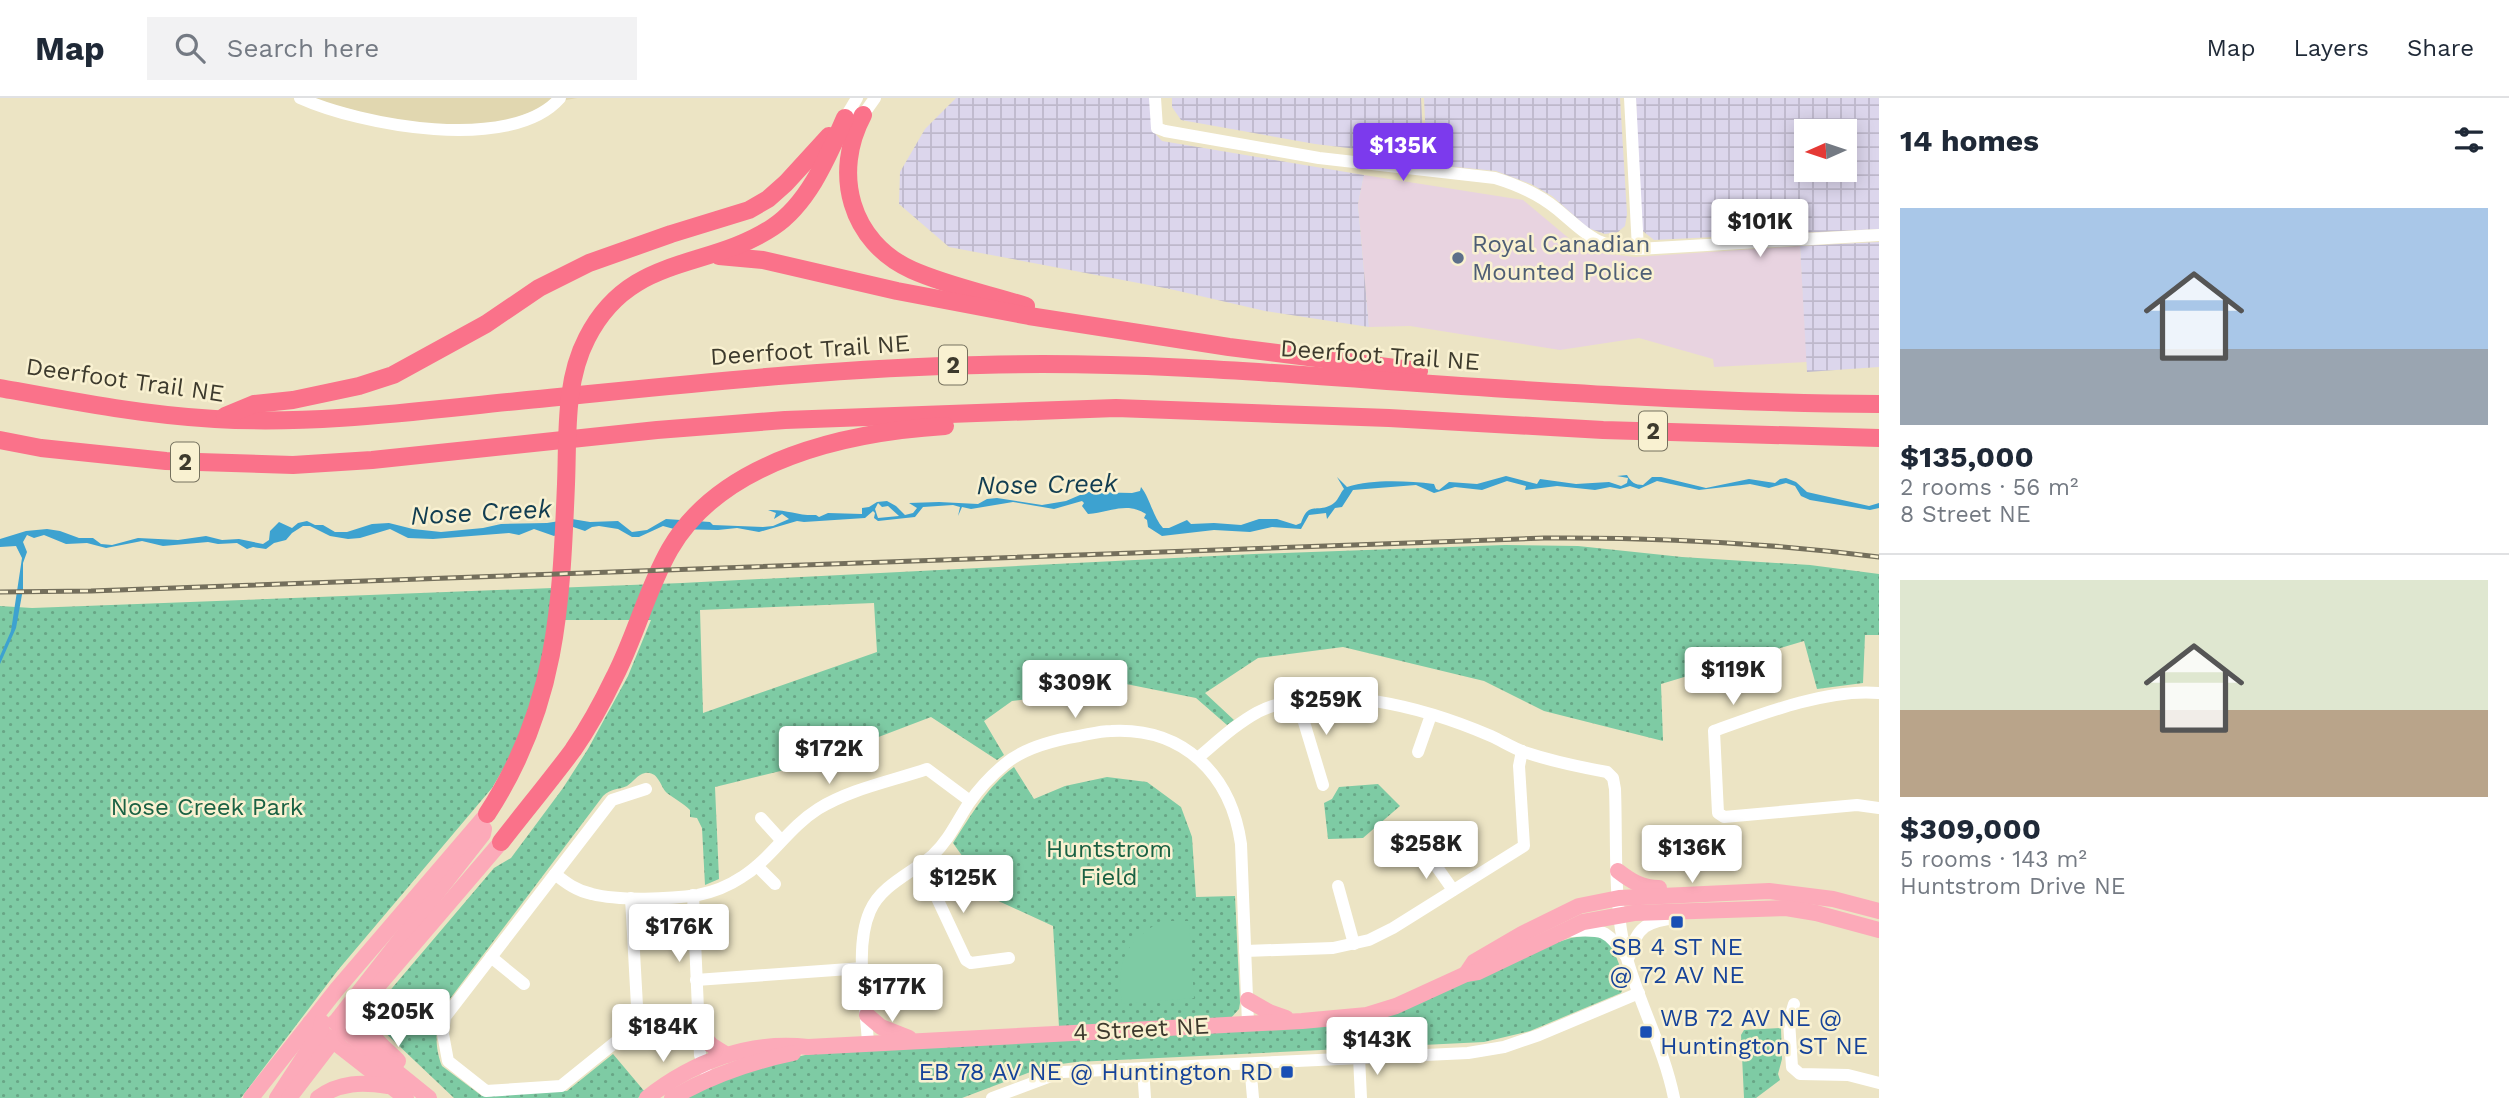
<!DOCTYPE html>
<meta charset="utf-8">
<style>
:root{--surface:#fff;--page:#f2f2f3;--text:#1f2937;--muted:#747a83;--line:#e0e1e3;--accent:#7c3aed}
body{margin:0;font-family:"Work Sans",sans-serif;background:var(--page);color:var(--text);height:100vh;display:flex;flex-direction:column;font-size:26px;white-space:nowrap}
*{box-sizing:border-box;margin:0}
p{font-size:23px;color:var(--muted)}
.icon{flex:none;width:38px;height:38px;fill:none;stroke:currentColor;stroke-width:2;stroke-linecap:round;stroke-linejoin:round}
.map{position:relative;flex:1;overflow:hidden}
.details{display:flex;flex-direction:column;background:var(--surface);width:630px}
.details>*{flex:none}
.needle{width:46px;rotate:267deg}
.buttons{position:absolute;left:1794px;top:21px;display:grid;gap:14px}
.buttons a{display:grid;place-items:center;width:63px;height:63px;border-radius:0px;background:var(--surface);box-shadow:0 4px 18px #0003;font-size:35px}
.price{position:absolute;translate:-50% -60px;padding:0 16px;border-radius:7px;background:#fff;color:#222;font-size:23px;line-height:46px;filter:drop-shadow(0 2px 4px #0008)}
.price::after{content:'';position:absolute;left:50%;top:42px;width:21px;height:16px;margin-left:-10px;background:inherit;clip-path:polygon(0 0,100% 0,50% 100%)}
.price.selected{background:var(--accent);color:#fff}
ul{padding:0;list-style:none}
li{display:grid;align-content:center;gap:14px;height:371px;padding:0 21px}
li+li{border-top:2px solid var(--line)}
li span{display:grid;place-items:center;height:217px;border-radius:0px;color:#555}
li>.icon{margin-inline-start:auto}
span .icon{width:126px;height:126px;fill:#fffc;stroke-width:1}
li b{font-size:30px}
h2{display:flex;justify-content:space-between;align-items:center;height:84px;padding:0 21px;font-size:30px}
header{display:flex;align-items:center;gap:42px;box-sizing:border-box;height:98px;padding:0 35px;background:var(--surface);border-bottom:2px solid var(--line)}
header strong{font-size:33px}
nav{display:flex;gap:38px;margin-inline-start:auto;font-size:24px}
.search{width:490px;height:63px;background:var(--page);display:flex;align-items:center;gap:18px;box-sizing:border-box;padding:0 24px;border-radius:0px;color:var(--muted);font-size:26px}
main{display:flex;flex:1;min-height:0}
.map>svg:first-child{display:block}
.commercial{fill:#e8d3e0}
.industrial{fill:url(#industrial-grid);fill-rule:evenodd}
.built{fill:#e1d7b0}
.grass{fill:url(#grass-dots);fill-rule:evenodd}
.pitch{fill:#7ecba4}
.water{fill:#3da2d0;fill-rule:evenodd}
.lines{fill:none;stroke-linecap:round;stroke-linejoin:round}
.minor{stroke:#fff;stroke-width:12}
.major{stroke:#fcaab9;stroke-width:16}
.highway{stroke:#fa728a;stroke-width:18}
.rail-casing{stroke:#746f5c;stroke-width:5}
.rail{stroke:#f9f1d1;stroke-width:2.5;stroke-dasharray:8;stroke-linecap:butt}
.service-dot{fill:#5c6f8a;stroke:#f9f1d1;stroke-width:2.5}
.transit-dot{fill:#1a4fb4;stroke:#f9f1d1;stroke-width:2.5}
.labels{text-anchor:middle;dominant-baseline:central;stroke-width:5;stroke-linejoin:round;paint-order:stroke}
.shield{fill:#f9f1d1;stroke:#75715e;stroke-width:2}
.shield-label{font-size:23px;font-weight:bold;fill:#3d3a2d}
.service-label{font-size:24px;fill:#4e5e75;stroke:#f9f1d1;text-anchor:start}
.street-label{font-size:24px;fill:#3d3a2d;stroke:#f9f1d1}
.park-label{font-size:24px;fill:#1a6143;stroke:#f9f1d1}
.transit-label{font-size:24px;fill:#164399;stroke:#f9f1d1}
.water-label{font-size:26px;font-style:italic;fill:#123d51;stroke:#f9f1d1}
</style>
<header>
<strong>Map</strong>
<div class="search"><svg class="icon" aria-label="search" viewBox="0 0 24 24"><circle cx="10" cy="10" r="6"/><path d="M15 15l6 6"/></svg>Search here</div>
<nav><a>Map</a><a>Layers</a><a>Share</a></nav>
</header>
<main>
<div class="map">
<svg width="1879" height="1000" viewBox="0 0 1879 1000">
<defs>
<pattern id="industrial-grid" width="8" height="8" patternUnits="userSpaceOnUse" patternTransform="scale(1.75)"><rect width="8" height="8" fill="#dcd6ec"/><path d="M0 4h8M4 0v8" fill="none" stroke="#beb8cb"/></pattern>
<pattern id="grass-dots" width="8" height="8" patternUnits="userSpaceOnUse" patternTransform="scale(1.75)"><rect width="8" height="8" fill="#7ecba4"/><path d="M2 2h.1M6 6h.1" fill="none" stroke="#68a686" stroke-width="1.8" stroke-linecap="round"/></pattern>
</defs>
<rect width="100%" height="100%" fill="#ece4c4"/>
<path class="commercial" d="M1364,77L1523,102L1584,153L1635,159L1800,148L1807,264L1714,269L1713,261L1639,240L1560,252L1410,228L1369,229L1358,106Z"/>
<g class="industrial">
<path d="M956,0H1151V31L1162,43L1364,77L1358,106L1369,229L1265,213L1170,191L949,149L899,106L900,74L925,31Z"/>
<path d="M1172,0H1421L1424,59L1315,46L1181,22L1172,9Z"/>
<path d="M1424,0H1620L1627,116L1625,128L1618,134L1605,136L1588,130L1552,98L1531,86L1496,73L1427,66Z"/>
<path d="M1636,0H1879V131L1654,142L1639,130ZM1806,33H1844V72H1806Z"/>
<path d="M1879,144V269L1807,274L1800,148Z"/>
</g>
<path class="built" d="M308,0H577L556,4L485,32L416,29Z"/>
<g class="grass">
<path d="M1505,447L1578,448L1682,459L1810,467L1879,476V537H1865L1863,585L1817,591L1804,543L1661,586L1663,643L1544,613L1484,583L1343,549L1258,560L1205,595L1234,622L1227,627L1196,600L1121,585L1055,598L1012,603L984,623L1004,657L997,662L931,619L805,667L715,689L719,781L705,787L702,730L697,720L690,719V712C683,705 675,701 667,695C660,689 659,673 645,675C638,676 633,684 627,688C618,692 611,690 603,698L443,910C434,926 435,952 442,968L482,998L567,993L613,956L645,994L638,1000H454L376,926L373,919L376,909L494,770L511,760L563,690L588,651L628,578L651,522H554L548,552L515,651L492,690L338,872L241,1000H0V508L32,510L682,485L1254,456ZM874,505L877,554L703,615L700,512Z"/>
<path d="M1014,669L1034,701L1065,688L1107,679L1147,684L1181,709L1192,739L1196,799L1235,798L1240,905L1239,911L1230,921L1059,929L1053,828L992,800L953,745C971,717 987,689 1014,669Z"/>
<path d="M1378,686L1400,708L1363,740L1328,741L1324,705L1332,701L1339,689Z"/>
<path d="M1594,836L1610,843L1626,884L1621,895L1530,933L1484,944L1076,964L1046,968L962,1000H685C723,979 766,967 809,956L1350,926L1552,846L1571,840Z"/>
<path d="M1781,930L1782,961L1778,976L1780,982L1756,1000H1744L1741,937L1744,932Z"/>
</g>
<path class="pitch" d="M1161,823H1189L1194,900L1122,906C1116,862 1124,846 1161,823Z"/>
<path class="water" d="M1627,377C1631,384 1635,387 1643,387L1652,379H1661L1706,390L1749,381L1775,385L1780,381L1786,380L1796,384L1807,394L1869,408L1879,405V410L1870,412L1810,402L1801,398L1795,388L1786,385L1769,390L1750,386L1699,392L1657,383L1639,391L1630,388L1620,391L1610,389L1595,392L1557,388L1525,392L1526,388L1507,383L1482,392L1455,389L1434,395L1416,387L1353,392L1342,409L1335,410L1327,421L1326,415L1309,417L1301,431L1272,429L1250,434L1214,432L1162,438L1148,429L1147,422L1144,420L1146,416C1126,403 1109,415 1088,416L1082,408L1084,405L1082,403L1054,411L1013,404L971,411L962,409L958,418L960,409L953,407L923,409L915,419L878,423L874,420L875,415L873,413L865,420L804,424L797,423L759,434L737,430L718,432L674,431L663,428L639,439H632L618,431L599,428L592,429L585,433L573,429L554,438L534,431L519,437L509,435L433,441L408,440L390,431L360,440L348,441L330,438L310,428H303L292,435L286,442L274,445L266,451L253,449L247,451L237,445L218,446L208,444L163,448L142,443L106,450L87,445L66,446L44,437L34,440L27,437L23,444L27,454L23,465V491L16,530L0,566V558L11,533L22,460L16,448L0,449V441L26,433L47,431L60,433L79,440H93L101,446L112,447L138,440L178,442L206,438L222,442L239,441L263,446L269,442L270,433L279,424L292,430L298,425L307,423L315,427H323L335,434H347L372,426L389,425L413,431L441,434L483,430L501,426L547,425L572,421L590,424L618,423L632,434L647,432L666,421L710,424L713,427L763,429L773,428L789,421L782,416L774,421L776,415L768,412C786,411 799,418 816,417L819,419L828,415L862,416V410L869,409L877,404L887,403L896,408L905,417L913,415L917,410L909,405L939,404L978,406L987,401L997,400L1042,407L1066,403L1087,394L1132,395L1140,393L1141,389C1150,400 1153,419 1163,430H1169L1187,422L1191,426L1214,425L1241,427L1259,421H1277L1296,427L1301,425C1309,401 1318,417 1334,405C1339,401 1340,395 1344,391L1337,379L1347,389C1373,381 1406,383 1434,386L1436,391L1439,392L1449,384L1477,386L1506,378L1537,386L1540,381L1576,386L1609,384L1621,388L1627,385L1628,380L1617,378ZM878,405L882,409L888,408L899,418L878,420L875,411Z"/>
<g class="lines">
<g class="minor">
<path d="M300,0C360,27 511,56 560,0"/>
<path d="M1155,0L1157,30L1165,33L1319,60L1495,80C1518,87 1539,96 1558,112C1589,138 1595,149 1638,151L1879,137"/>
<path d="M1630,0L1638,151"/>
<path d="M863,17L875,0"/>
<path d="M845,20L857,0"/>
<path d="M1879,595C1829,590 1761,616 1714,633L1718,715L1724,719L1857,707L1879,710"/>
<path d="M1297,601L1323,687"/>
<path d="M1418,654L1431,617"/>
<path d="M1199,659C1218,643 1236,626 1258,614C1324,581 1426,610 1491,638C1502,643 1513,650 1524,654C1551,663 1579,669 1607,674L1613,680L1615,691C1617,743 1613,806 1626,857C1639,906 1664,950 1674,1000"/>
<path d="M761,720L781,742"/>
<path d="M1427,755L1453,792"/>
<path d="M921,766L966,862L971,865L1009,860"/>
<path d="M757,768L775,786"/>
<path d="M555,776C566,785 577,793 592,796C619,803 670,801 698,797C713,794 730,787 742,779C771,761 788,730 818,711C850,691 892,683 927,671L970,703"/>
<path d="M1338,788L1354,846"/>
<path d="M693,797L700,957L706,974"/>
<path d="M631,800L638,926L561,988L486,993L448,963L443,936L445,919L612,702L646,691"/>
<path d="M1569,833C1600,832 1605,829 1624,856"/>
<path d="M1245,853L1333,850L1369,842L1393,830L1524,748L1519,668L1522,653"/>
<path d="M491,859L524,886"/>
<path d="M1629,859C1636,828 1648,823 1677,820"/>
<path d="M696,882L863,870"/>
<path d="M1794,906L1789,923L1792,969L1800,976L1848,977L1879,985"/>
<path d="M868,945C866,906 854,849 870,813C881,787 912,775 933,757C949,742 957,723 969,705C978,692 993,676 1005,666C1025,649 1055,642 1079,638C1090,636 1100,633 1111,633C1184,629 1231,677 1241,746L1248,925"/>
<path d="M1359,959L1361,1000"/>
<path d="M1250,966L1253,1000"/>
<path d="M1143,970L1145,1000"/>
<path d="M992,1000L1062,974L1468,955L1504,949L1539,937L1639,895"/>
</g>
<g class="major">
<path d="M1618,773C1631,783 1642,790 1659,790"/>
<path d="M1466,876L1474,864L1522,836L1579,808L1619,800L1769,793L1833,801L1879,813"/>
<path d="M1248,902L1269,914L1286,920"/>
<path d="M361,909C363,934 381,946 398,963"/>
<path d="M867,917L881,929L909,940"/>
<path d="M338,921L483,736L484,731"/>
<path d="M335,924L429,1000"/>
<path d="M310,925L406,1000"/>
<path d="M699,933L711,947L727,957"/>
<path d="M251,1000L337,891L487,716"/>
<path d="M277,1000L320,934L322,924"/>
<path d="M289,1000L348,923L501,744"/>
<path d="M318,1000C340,984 362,984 388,988"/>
<path d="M647,1000C692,964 750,942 808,949L1302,923L1367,917L1396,908L1466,876L1478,874L1583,824L1634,815L1786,810L1816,815L1879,832"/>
<path d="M672,1000C710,978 750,964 793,955"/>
</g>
<g class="highway">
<path d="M863,17C832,75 850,144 912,172C948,188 988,196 1026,208"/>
<path d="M719,158L763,162L897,193L1029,218L1229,249L1419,273"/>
<path d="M0,290C71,303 143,317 215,321C316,327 418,313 518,303C672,288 825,270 980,267C1116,263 1252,273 1387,283C1550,294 1715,305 1879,306"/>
<path d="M225,318L254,306L293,302L359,288L393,277L486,226L539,190L589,165L671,136L749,112L768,101L786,85L829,38"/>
<path d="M0,342L41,350L166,363L293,367L372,362L657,332L785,322L1116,310L1389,320L1603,332L1879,340"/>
<path d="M487,716C557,609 561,509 566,386C568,338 564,284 587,240C630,155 707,173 773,129C809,105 828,58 845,20"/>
<path d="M501,744C525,713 550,683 573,652C589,629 603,603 615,578C636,537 647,491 670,451C722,361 849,334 945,328"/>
</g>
<defs>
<path id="rail" d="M0,494L91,493L1544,440C1656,439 1768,445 1879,459"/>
</defs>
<use href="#rail" class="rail-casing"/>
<use href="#rail" class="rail"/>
</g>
<circle class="service-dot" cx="1458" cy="160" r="7"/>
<g class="transit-dot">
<rect x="1670" y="817" width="14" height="14" rx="3.5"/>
<rect x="1639" y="927" width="14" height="14" rx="3.5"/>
<rect x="1280" y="967" width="14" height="14" rx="3.5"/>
</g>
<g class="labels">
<g class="shield">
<rect x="939" y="247.5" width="28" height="39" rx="5"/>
<rect x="1639" y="313.5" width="28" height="39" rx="5"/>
<rect x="171" y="344.5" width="28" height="39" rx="5"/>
</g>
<g class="shield-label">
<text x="953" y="267">2</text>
<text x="1653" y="333">2</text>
<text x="185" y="364">2</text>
</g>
<g class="service-label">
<text x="1472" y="146">Royal Canadian<tspan x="1472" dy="28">Mounted Police</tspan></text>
</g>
<g class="street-label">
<text transform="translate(810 252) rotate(-4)">Deerfoot Trail NE</text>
<text transform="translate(1380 257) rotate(4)">Deerfoot Trail NE</text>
<text transform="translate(125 282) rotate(8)">Deerfoot Trail NE</text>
<text transform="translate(1141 931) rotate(-3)">4 Street NE</text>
</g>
<g class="park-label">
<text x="207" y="709">Nose Creek Park</text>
<text x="1109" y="751">Huntstrom<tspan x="1109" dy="28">Field</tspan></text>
</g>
<g class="transit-label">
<text x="1677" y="849">SB 4 ST NE<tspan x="1677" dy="28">@ 72 AV NE</tspan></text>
<text x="1660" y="920" text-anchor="start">WB 72 AV NE @<tspan x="1660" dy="28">Huntington ST NE</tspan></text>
<text x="1273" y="974" text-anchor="end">EB 78 AV NE @ Huntington RD</text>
</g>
<g class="water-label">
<text transform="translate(1047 386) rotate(-1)">Nose Creek</text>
<text transform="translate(481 414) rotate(-3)">Nose Creek</text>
</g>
</g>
</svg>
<div class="buttons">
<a><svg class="needle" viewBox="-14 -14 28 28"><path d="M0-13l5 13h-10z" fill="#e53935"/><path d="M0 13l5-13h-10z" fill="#747a83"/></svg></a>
</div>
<b class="price selected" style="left:1403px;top:85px">$135K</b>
<b class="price" style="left:1760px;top:161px">$101K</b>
<b class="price" style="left:1733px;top:609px">$119K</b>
<b class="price" style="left:1075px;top:622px">$309K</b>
<b class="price" style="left:1326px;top:639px">$259K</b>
<b class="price" style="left:829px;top:688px">$172K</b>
<b class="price" style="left:1426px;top:783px">$258K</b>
<b class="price" style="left:1692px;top:787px">$136K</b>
<b class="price" style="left:963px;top:817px">$125K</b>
<b class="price" style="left:679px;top:866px">$176K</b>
<b class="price" style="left:892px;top:926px">$177K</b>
<b class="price" style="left:398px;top:951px">$205K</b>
<b class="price" style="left:663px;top:966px">$184K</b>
<b class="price" style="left:1377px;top:979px">$143K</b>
</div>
<section class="details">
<h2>14 homes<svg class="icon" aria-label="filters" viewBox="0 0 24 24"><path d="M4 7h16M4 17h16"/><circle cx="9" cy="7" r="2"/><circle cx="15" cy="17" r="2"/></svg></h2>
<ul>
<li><span style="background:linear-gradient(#a9c7e8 65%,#9aa5b1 0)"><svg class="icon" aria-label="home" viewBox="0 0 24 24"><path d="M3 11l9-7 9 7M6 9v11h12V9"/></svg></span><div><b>$135,000</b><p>2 rooms · 56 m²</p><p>8 Street NE</p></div></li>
<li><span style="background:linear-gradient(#dfe7d0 60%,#b9a48a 0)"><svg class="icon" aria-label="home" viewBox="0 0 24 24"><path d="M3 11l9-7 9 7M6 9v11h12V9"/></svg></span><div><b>$309,000</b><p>5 rooms · 143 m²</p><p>Huntstrom Drive NE</p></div></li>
</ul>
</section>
</main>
